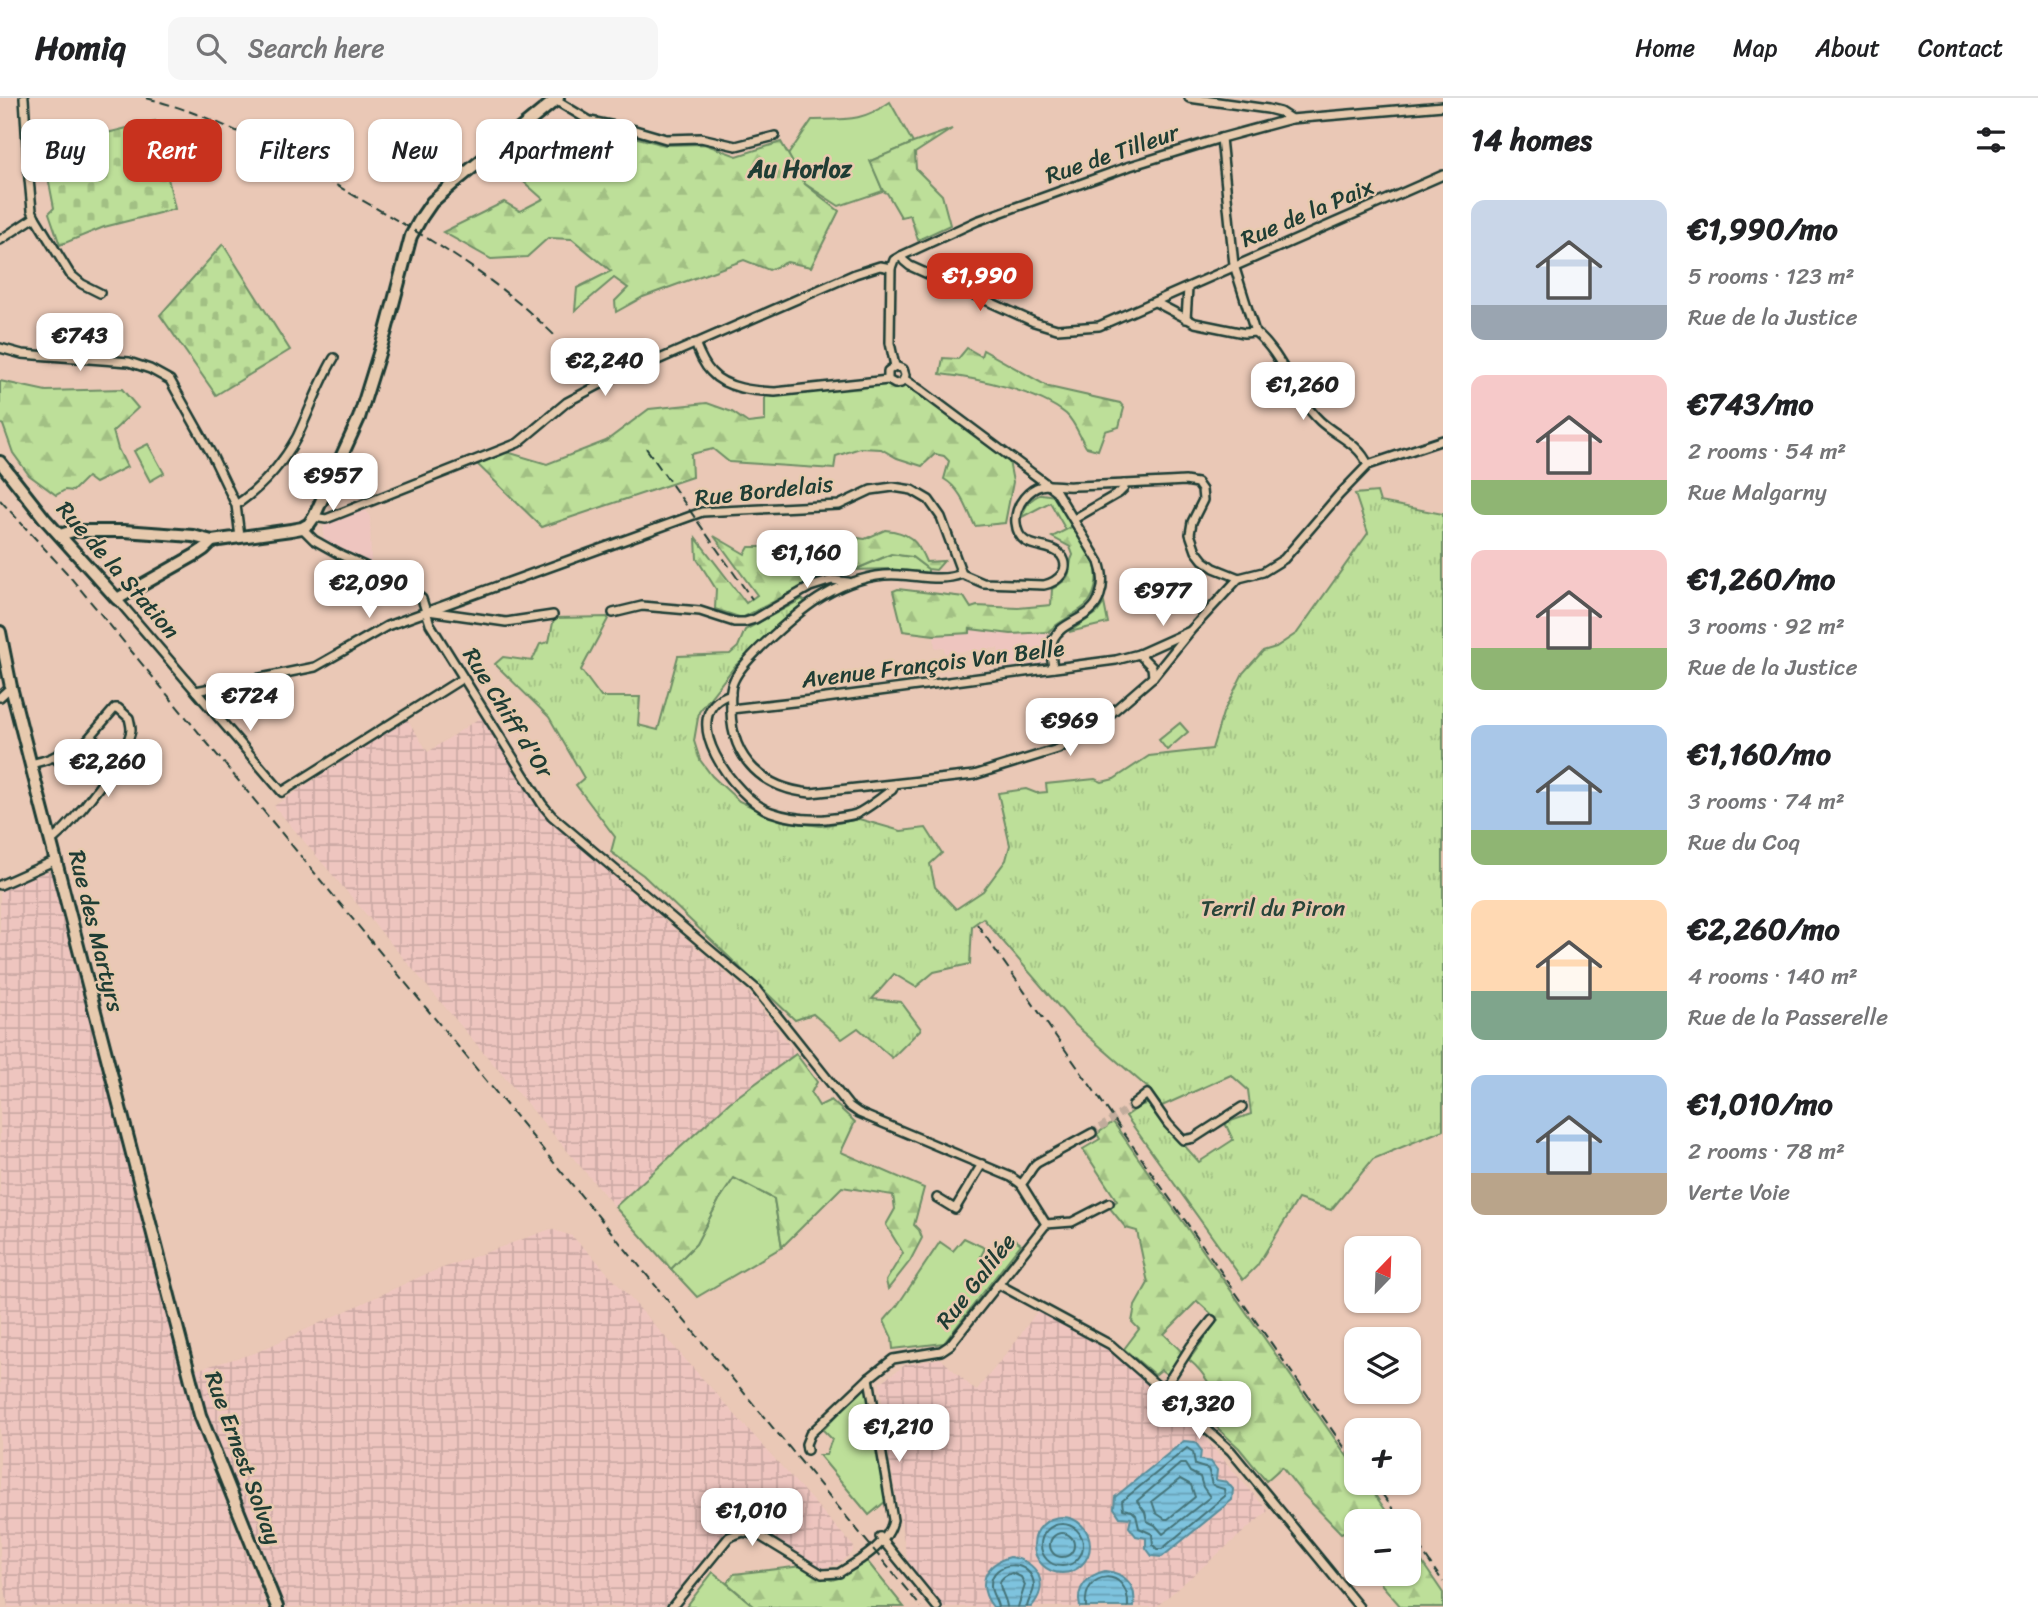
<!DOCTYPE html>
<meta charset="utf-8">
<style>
:root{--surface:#fff;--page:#f6f6f6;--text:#202124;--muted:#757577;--line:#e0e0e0;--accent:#c8321e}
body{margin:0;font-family:Sriracha,sans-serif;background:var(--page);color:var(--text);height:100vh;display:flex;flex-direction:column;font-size:26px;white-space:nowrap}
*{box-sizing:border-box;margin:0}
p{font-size:23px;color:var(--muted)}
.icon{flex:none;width:38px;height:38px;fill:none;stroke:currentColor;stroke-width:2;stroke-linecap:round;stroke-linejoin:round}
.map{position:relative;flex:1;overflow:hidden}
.side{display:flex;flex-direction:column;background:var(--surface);width:595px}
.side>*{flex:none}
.hud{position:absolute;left:21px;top:21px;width:665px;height:63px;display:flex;gap:14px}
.needle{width:46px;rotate:23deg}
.buttons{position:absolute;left:1344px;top:1138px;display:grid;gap:14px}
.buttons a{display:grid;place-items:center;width:77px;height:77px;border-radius:14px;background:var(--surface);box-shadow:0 2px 5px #0004;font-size:35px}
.price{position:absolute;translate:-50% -60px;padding:0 16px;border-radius:14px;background:#fff;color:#222;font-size:23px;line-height:46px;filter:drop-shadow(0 2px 4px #0008)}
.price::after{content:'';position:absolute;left:50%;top:42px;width:21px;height:16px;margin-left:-10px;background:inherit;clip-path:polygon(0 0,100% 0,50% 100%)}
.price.current{background:var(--accent);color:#fff}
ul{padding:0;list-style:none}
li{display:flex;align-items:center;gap:21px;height:175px;padding:0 28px}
li span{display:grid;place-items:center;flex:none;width:196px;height:140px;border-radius:14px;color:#555}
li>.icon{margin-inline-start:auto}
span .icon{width:84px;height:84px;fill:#fffc;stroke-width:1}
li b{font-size:30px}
h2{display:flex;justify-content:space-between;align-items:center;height:84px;padding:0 28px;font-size:30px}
.pill{padding:0 24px;border-radius:14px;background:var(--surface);box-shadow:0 2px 5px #0004;font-size:24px;line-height:63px}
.pill.current{background:var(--accent);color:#fff}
header{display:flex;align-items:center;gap:42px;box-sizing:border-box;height:98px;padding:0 35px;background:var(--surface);border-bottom:2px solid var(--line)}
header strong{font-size:33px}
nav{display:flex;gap:38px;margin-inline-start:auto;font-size:24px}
.search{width:490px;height:63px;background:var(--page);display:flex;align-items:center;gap:18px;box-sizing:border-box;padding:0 24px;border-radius:14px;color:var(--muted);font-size:26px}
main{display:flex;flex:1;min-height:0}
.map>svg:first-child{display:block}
.built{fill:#eec5bf}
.industrial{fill:url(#industrial-grid)}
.grass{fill:#bddf99;stroke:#6e8e66;stroke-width:2}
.forest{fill:url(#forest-firs);stroke:#6e8e66;stroke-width:2}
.cemetery{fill:url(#cemetery-stones);stroke:#6e8e66;stroke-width:2}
.park{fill:url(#park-tufts);stroke:#6e8e66;stroke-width:2}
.water{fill:url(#water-rules);stroke:#588d9a;stroke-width:2}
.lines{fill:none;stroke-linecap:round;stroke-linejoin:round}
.shore{stroke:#457378;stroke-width:2}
.street-tunnel{stroke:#c1ac9c;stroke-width:7;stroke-dasharray:7 3.5;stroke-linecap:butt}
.street-casing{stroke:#1f3d34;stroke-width:12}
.secondary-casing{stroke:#1f3d34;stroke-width:16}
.street{stroke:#e7caae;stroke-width:7}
.secondary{stroke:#e7caae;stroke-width:10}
.rail{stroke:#1f3d34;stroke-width:2;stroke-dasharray:10 5;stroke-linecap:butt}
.labels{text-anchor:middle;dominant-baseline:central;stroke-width:5;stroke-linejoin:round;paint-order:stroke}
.street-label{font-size:23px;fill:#1f3d34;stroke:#e7caae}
.park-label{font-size:23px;fill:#274539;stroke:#e7caae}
.neighbourhood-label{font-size:24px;font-weight:bold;fill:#1f3d34;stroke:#e7caae}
</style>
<header>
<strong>Homiq</strong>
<div class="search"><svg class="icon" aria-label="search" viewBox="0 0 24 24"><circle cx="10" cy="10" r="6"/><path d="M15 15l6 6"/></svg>Search here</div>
<nav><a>Home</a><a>Map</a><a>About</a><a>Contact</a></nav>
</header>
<main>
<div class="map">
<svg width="1443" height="1509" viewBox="0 0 1443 1509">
<defs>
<pattern id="industrial-grid" width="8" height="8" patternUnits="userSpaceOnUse" patternTransform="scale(1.75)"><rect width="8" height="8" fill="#eec5bf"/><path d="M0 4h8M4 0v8" fill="none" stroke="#ccaaa5"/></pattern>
<pattern id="forest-firs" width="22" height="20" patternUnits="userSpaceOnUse" patternTransform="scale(1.75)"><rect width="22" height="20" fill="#bddf99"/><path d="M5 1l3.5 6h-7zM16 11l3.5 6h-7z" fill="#a2c084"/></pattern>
<pattern id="cemetery-stones" width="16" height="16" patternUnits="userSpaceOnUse" patternTransform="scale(1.75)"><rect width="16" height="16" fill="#bddf99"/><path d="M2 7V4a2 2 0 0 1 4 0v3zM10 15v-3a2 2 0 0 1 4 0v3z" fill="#a2c084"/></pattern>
<pattern id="park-tufts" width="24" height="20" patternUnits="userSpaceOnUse" patternTransform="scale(1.75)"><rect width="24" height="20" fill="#bddf99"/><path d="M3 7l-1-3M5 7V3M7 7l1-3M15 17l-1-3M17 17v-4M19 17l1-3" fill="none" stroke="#a2c084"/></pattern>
<pattern id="water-rules" width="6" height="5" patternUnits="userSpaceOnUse" patternTransform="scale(1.75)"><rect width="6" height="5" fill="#7ec3de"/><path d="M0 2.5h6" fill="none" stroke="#67a0b5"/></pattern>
</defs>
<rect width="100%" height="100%" fill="#eac8b6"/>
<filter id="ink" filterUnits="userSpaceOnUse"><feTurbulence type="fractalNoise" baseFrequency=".0143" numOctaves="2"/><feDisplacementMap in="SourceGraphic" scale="14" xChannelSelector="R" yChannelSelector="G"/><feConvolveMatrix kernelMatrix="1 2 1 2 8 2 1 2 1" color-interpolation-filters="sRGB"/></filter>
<g filter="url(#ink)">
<g class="built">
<path d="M365,410L370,419L371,465L323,441L324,425Z"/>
<path d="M969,531L1011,536L1048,534L1044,544L1046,561L1042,565L1001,570L998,550L945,555L944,549L935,550L934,537L969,535Z"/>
</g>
<g class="industrial">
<path d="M481,619L541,710L566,737L750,896L796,956L730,1004L615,1109L274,708L407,621L428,654Z"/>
<path d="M51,772L190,1306L199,1336L267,1509H8L0,1459V792Z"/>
<path d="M551,1131L572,1138L595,1161L854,1449L852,1455L838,1466L823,1470L738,1418L664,1509H283L208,1321L195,1272L255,1255L426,1176Z"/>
<path d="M1038,1212L1106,1250L1179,1313L1190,1323L1268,1413L1156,1509H943L908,1465L886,1341L880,1285L905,1267L940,1260L976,1293L1011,1250Z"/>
</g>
<g class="grass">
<path d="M890,4L913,45L871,63L883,93L839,108L805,86L788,57L812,22C845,21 862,24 890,4Z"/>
<path d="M148,346L164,375L150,383L134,353Z"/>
<path d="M1042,396L1055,398L1058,401L1073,428L1066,432L1050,404L1022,419C1025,408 1030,400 1042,396Z"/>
<path d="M892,456L912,459L928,471V475L888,471L854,472Z"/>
<path d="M1104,505L1108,525L1069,534L1097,515Z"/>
<path d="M1180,625L1188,634L1167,652L1159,642Z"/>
<path d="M734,1080L774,1101L782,1149L697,1199L671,1171L696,1146L719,1102Z"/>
<path d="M1010,1138L1021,1146L944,1245L893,1251L892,1240L884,1223L897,1208L940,1144L953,1153L964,1140L985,1150L981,1158L992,1164Z"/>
<path d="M867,1286L886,1403L869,1417L819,1357H826L832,1341L823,1332Z"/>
<path d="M713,1474L755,1509H686Z"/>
</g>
<g class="forest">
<path d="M591,28L665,47L704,46L737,58L781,44L805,86L839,113L811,169L787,164L769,172L744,162L643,199L616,214L615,203L628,190L614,180L575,213L577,190L611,173L572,141L548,140L527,159L491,161L443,134L504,104L520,113L543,101L516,77L548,63L572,57Z"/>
<path d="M952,31L915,55L916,71L942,97L950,127L918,142L910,117L901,119L887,95L883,93L870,63L913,45Z"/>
<path d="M967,250L981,258L983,252L1049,289L1120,305L1124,310L1119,329L1105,333L1098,352L1086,349C1080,339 1075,324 1066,316C1038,293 976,280 940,276L943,260L958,261Z"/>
<path d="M0,283L46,293L122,291L138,310L113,333L118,351L127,369L95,385L87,379L73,393L65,392L56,397L29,377L13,355L3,327L0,325Z"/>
<path d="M885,285L894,291L906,287L934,306L1009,363L1013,384L1005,425L975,428C967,411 961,391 944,381L949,363L944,358L935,356L922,368L897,360L881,351L860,350L836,358L834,371L729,364L713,351L691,356L692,379L542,429L475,364L507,354L547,366L606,343L649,311L707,305L732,314L748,325L765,323V298Z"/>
<path d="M1073,428C1080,440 1090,454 1095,467C1099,480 1095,500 1085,508C1073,518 1059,523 1048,534L1011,536L970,531V535L934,537L903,533L893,493L898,491L964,499L971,510L977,508L1018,510L1051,507L1052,491C1058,487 1067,483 1069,475C1071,468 1069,464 1073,457L1070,449L1052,439Z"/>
<path d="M885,432C909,434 917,442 926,464L944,463L936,472L928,471L912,459L891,456L854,472L817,481L742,520L715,511L716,491L697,461L696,440L746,505L757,497L714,438L745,456L749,449H781L799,458L832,449L843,438L865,441Z"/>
<path d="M796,956L817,984L811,995L819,1008L831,1002L855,1024L841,1054L924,1090L914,1127L919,1132L922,1140L910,1163L888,1191L886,1183L903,1155L886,1127L895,1111L893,1097L842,1089L782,1149L774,1101L734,1080L719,1102L696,1146L671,1171L615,1109L730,1004Z"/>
<path d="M1113,1024L1356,1371V1384H1366L1393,1423H1356V1429L1341,1435L1303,1396L1282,1369L1266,1383L1239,1350L1211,1324L1222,1310L1213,1299L1216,1296C1207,1283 1202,1272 1189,1262L1218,1222L1197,1203L1164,1236L1183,1255L1168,1277L1161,1272L1155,1277L1124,1251L1139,1231L1132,1224L1135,1208L1148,1185L1137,1133L1126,1130L1109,1109L1117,1103L1083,1051L1100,1041L1097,1036Z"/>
<path d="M1409,1445L1443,1495V1509H1401L1382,1487L1376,1475H1409Z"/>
<path d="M867,1463L904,1509H755L727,1485L734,1476L802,1468L821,1479L832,1482L841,1479Z"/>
</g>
<g class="cemetery">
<path d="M155,23L175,111L104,129L60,147L49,115L54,110L49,84L46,79H40L35,53Z"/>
<path d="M223,146L290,252L216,297L160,217Z"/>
</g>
<path class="park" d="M1377,394L1380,404L1443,416V1032L1373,1061L1331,1112L1298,1101L1257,1168L1243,1182L1126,1018L1142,1007L1150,1005L1174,1036L1199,1064L1233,1042L1225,1025L1251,1016L1248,992L1231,977L1162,1008L1149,991L1072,924L983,820L972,828L970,866L934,874L916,889L894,876L872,901L901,904L921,931L892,960L858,930L842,941L813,916L795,922L643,777L611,754L615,739L576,687L584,680L549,619L495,566L503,559L532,563L540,546L549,544L554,520L609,519L581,572L601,599H640L638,627L658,632L678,558L730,556L738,549L745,532L802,501L806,505L735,568L699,614L694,643L700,662L712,678L739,703L782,723L821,728L859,721L901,733L926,730L942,755L930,766L935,789L956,811L983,793L1006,762L1010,747L998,695L1026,691L1036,695L1047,694L1046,686L1095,681L1102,684L1114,681L1149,658L1212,651L1223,615L1243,575L1263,553L1276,549L1297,535L1368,435L1355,396Z"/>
<g class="water">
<path d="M1184,1343L1195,1344L1201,1352L1200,1362L1211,1364L1217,1372L1216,1382L1227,1384L1233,1391L1232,1402L1162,1459L1152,1458L1146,1450V1440L1136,1438L1129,1429L1131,1420L1120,1419L1114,1410L1115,1399Z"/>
<circle cx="1062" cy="1447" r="28"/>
<path d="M1010,1459C1038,1463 1051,1487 1031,1509H993C976,1487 984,1466 1010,1459Z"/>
<path d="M1105,1473C1126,1475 1137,1488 1134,1509H1080C1075,1490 1088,1477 1105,1473Z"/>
</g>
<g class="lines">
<g class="shore">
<path d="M1187,1350L1193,1354L1195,1367L1208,1371C1214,1385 1205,1386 1224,1391L1225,1398L1162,1451H1157L1153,1447L1152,1436L1139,1430L1136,1417L1132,1413L1123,1411L1122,1403Z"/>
<path d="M1180,1366H1185L1190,1374L1200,1379L1203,1389L1210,1399L1163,1436L1155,1427L1147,1423L1145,1414L1137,1403Z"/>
<path d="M1180,1381L1191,1387L1195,1399L1168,1421H1165L1156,1415L1152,1403Z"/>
<circle cx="1062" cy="1447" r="21"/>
<circle cx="1062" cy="1447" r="12"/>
<path d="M998,1509C997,1501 991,1496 991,1488C990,1461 1033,1460 1034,1488C1034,1496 1028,1501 1027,1509"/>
<path d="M1007,1509C1006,1495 989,1482 1012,1475L1021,1479L1025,1487L1018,1509"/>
<path d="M1086,1509C1082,1471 1130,1468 1128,1509"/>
</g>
<path class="street-tunnel" d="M1092,1035L1133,1007"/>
<defs>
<g id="street">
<path d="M24,0L29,81L32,112L35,119L70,176L82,186L100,195"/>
<path d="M1189,0L1268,11L1280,14L1291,21"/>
<path d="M555,2L590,23L635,32L666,41L701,40L736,48L775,38"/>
<path d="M1221,40L1234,167L1255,234"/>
<path d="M0,142L35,119"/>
<path d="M901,158L904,163L910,168L1034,224L1057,231L1099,228L1443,77"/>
<path d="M1155,204L1195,225L1244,235L1255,234C1284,258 1293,298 1320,323C1336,338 1359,345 1368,367"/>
<path d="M1186,221L1188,190"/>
<path d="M695,245C699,255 703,266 711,274C726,291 755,293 775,294L888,282"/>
<path d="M0,250L22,256L129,264L150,271L170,282L212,357L236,407L240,439"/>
<path d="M895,268L890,245L891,170L894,162L901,158L977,123L1130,68L1221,40L1291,21L1443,8"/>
<path d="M895,268L888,273V282L895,286L901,285L904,281"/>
<path d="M895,268L903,271L905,277L904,281"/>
<path d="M904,281L922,293L1056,393L1099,464C1103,475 1104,486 1100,497C1093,523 1062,521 1053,542C1049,551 1052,561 1053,570"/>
<path d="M236,407C262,389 282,367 297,339C310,312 319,285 334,260"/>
<path d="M314,419L326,421L518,345L567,304L620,276L630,271H637L855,176L880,168L891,170"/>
<path d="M1074,421L1119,395L1124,390V386"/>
<path d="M302,430L314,442L339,456L405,487L422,501L430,526L542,706L552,718L755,890L849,1008L859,1015L1011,1079L1021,1086L1046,1126"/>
<path d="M962,476C941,484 921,478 899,477C873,475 845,485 823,498C802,510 743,561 734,582C729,591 731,603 731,613C732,662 764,691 811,695L974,677L1058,651L1093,631L1153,579L1191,532L1239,480"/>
<path d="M117,501L282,694L463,580"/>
<path d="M428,513L506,524L553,517"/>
<path d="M613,515L642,508L700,513L734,524H745L755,521L810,489L832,482L848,484"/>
<path d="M1139,556L1152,569L1153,579"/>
<path d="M196,593L315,569L387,528L702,414L839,407L871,392L893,389L912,392L929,402L941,419L962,476L983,485L1044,487C1058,484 1072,471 1061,457C1049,443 1019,455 1016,425C1015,417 1018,407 1024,400C1028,395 1034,390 1041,388C1051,385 1062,389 1073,388C1110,387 1148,385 1185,383L1197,385L1202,392L1203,402L1192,424L1190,436L1196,453L1203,462L1214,470L1239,480L1263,474L1284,461L1339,397L1368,367L1443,342"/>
<path d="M731,596C672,614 735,701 771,714C788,720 807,722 824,721C834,720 847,719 856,716C869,710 881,699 892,692L895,686"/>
<path d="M0,599L11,589"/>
<path d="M731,611L811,602L1116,562L1139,556L1188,534"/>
<path d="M54,659L64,668H70L83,652V647"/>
<path d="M31,666C38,664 48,662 55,658C64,653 72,647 83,647L115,610H118L129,620C130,624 131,628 131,632C128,656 71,729 51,743"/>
<path d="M0,787L56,762"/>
<path d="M1133,1007L1147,996L1168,1026L1183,1042L1194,1040L1242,1009"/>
<path d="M1021,1086C1028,1080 1030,1070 1037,1065L1092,1035"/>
<path d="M937,1100L955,1111L982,1066"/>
<path d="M1046,1126L1072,1124L1109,1105"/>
<path d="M998,1186L1111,1247L1195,1321L1231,1353L1359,1509"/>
<path d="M1163,1292L1191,1248L1212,1222"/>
<path d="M807,1352L806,1346L810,1336L869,1280L893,1261L941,1253L950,1247L1046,1126"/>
<path d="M880,1439L937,1509"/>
<path d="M672,1509L729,1439L743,1434L758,1437L822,1476L839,1475C859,1463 889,1446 893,1422L869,1280"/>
</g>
<g id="secondary">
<path d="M0,364L44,420L117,501L195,457L204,451L212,443"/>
<path d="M60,437L73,433H124L193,438L212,443L291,432L302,430L309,426L314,419L359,320L386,233L411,138L421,120L432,104L456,83L558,0"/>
<path d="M0,534L11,589L34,679L200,1317L277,1509"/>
</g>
</defs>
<use href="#street" class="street-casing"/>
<use href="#secondary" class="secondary-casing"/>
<use href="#street" class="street"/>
<use href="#secondary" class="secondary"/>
<g class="rail">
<path d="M146,0C221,19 287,58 353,97C427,139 493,177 554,237"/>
<path d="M646,350L752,501"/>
<path d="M0,402L66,474L921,1509"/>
<path d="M977,826L1356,1366"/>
<path d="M1374,1384L1401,1423"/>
<path d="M1409,1434L1443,1484"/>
</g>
</g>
</g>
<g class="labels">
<g class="street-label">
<text transform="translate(1112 56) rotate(-19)">Rue de Tilleur</text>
<text transform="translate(1307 115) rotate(-23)">Rue de la Paix</text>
<text transform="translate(764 393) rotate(-6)">Rue Bordelais</text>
<text transform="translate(118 472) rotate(49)">Rue de la Station</text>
<text transform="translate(933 566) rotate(-7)">Avenue François Van Belle</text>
<text transform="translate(508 615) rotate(58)">Rue Chiff d'Or</text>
<text transform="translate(96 833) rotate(76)">Rue des Martyrs</text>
<text transform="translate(976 1183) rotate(-52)">Rue Galilée</text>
<text transform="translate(243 1360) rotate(70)">Rue Ernest Solvay</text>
</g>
<g class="park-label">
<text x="1273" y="810">Terril du Piron</text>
</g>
<g class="neighbourhood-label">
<text x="800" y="71">Au Horloz</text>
</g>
</g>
</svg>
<div class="buttons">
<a><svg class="needle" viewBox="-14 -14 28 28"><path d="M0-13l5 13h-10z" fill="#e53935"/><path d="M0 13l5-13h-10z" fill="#757577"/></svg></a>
<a><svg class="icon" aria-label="layers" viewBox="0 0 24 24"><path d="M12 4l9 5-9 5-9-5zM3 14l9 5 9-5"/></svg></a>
<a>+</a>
<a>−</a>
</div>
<b class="price current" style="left:980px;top:215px">€1,990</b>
<b class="price" style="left:80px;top:275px">€743</b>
<b class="price" style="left:605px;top:300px">€2,240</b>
<b class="price" style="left:1303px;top:324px">€1,260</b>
<b class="price" style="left:333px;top:415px">€957</b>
<b class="price" style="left:807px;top:492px">€1,160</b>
<b class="price" style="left:369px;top:522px">€2,090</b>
<b class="price" style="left:1163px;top:530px">€977</b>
<b class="price" style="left:250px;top:635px">€724</b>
<b class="price" style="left:1070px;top:660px">€969</b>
<b class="price" style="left:108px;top:701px">€2,260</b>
<b class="price" style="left:1199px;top:1343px">€1,320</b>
<b class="price" style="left:899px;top:1366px">€1,210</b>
<b class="price" style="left:752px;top:1450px">€1,010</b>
<div class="hud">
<a class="pill">Buy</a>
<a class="pill current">Rent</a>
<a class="pill">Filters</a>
<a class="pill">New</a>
<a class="pill">Apartment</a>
</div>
</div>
<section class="side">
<h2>14 homes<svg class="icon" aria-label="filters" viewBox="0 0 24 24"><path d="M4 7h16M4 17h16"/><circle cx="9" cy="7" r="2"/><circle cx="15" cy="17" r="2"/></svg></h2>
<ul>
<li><span style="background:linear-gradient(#c9d6e8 75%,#9aa5b1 0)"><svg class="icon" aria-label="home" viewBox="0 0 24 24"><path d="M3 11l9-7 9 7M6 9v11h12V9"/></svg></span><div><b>€1,990/mo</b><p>5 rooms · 123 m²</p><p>Rue de la Justice</p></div></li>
<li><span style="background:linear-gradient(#f6c9c9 75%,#8fb573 0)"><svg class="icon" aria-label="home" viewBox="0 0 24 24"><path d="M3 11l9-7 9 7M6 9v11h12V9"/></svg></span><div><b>€743/mo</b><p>2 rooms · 54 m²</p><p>Rue Malgarny</p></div></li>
<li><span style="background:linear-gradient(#f6c9c9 70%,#8fb573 0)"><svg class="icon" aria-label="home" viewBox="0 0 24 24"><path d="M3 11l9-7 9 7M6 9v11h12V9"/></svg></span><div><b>€1,260/mo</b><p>3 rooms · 92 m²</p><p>Rue de la Justice</p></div></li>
<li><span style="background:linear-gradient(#a9c7e8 75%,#8fb573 0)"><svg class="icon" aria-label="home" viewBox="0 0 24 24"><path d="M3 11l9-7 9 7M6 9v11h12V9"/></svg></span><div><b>€1,160/mo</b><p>3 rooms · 74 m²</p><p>Rue du Coq</p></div></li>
<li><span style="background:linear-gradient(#ffd9b3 65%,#7fa58c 0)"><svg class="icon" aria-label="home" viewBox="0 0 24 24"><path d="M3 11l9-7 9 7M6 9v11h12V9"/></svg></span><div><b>€2,260/mo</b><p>4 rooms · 140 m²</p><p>Rue de la Passerelle</p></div></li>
<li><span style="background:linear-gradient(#a9c7e8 70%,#b9a48a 0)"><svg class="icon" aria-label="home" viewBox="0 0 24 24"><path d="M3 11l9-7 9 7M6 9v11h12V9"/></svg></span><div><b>€1,010/mo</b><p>2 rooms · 78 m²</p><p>Verte Voie</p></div></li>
</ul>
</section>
</main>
